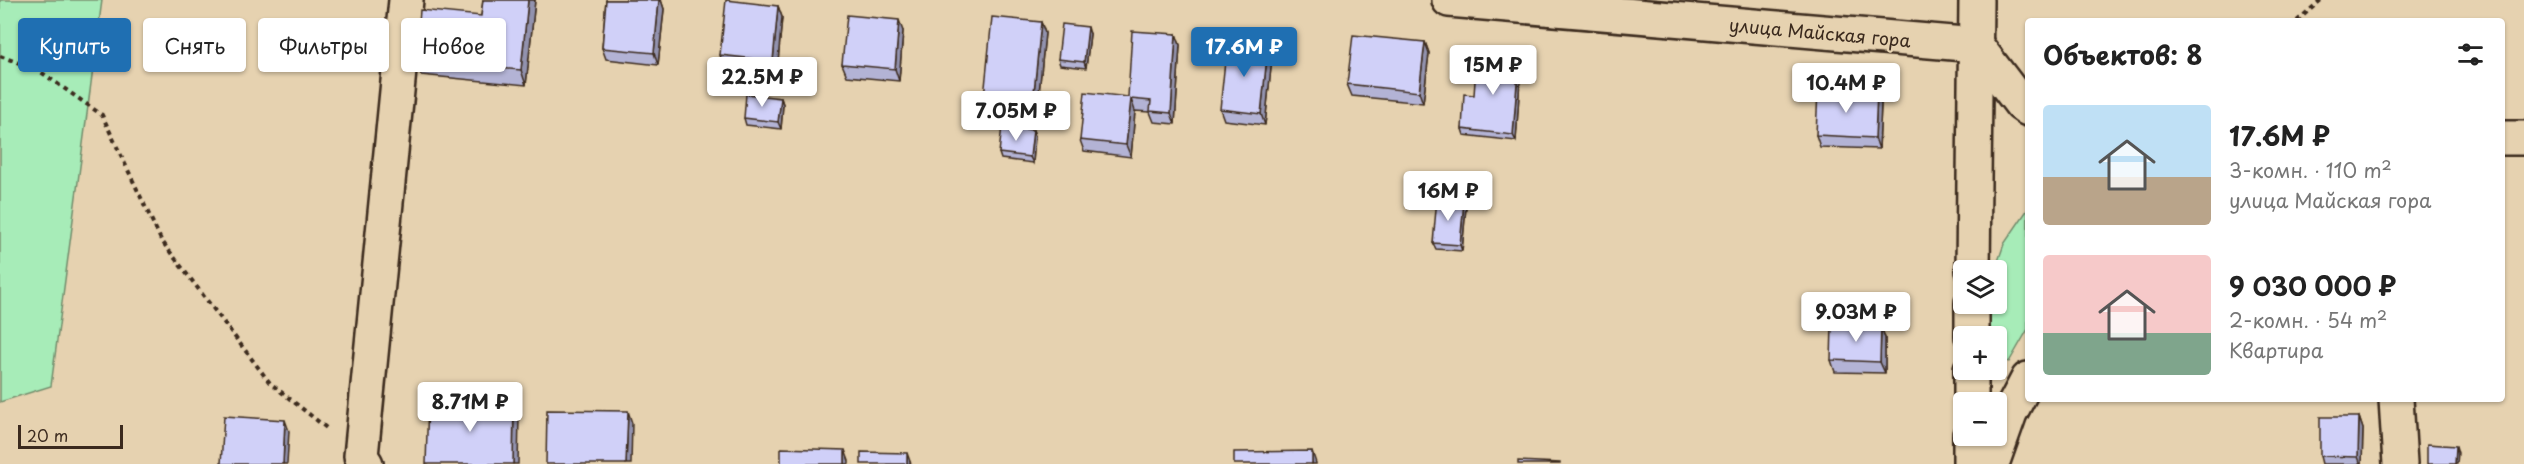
<!DOCTYPE html>
<html lang="ru">
<meta charset="utf-8">
<style>
:root{--surface:#fff;--page:#f2f2f2;--text:#222;--muted:#767676;--accent:#1f6fb2}
body{margin:0;font-family:"Playpen Sans",sans-serif;background:var(--page);color:var(--text);height:100vh;display:flex;flex-direction:column;font-size:22px;white-space:nowrap}
*{box-sizing:border-box;margin:0}
p{font-size:20px;color:var(--muted)}
.icon{flex:none;width:33px;height:33px;fill:none;stroke:currentColor;stroke-width:2;stroke-linecap:round;stroke-linejoin:round}
.map{position:relative;flex:1;overflow:hidden}
.sheet{position:absolute;left:2025px;top:18px;width:480px;height:384px;display:flex;flex-direction:column;background:var(--surface);border-radius:6px;box-shadow:0 2px 4px #0004}
.sheet>*{flex:none}
.banner{position:absolute;left:18px;top:18px;width:570px;height:54px;display:flex;gap:12px}
.tools{position:absolute;left:1953px;top:260px;display:grid;gap:12px}
.tools a{display:grid;place-items:center;width:54px;height:54px;border-radius:6px;background:var(--surface);box-shadow:0 2px 4px #0004;font-size:30px}
.scale{position:absolute;left:18px;bottom:15px;width:105px;box-sizing:border-box;padding-left:6px;border:3px solid #3b2a1e;border-top:0;font-size:16px;line-height:21px;white-space:nowrap;color:#3b2a1e;-webkit-text-stroke:4px #e6d2b0;paint-order:stroke}
.price{position:absolute;translate:-50% -51px;padding:0 14px;border-radius:6px;background:#fff;color:#222;font-size:20px;line-height:39px;filter:drop-shadow(0 2px 3px #0008)}
.price::after{content:'';position:absolute;left:50%;top:36px;width:18px;height:14px;margin-left:-9px;background:inherit;clip-path:polygon(0 0,100% 0,50% 100%)}
.price.active{background:var(--accent);color:#fff}
ul{padding:0;list-style:none}
li{display:flex;align-items:center;gap:18px;height:150px;padding:0 18px}
li span{display:grid;place-items:center;flex:none;width:168px;height:120px;border-radius:6px;color:#555}
li>.icon{margin-inline-start:auto}
span .icon{width:72px;height:72px;fill:#fffc;stroke-width:1}
li b{font-size:26px}
h2{display:flex;justify-content:space-between;align-items:center;height:72px;padding:0 18px;font-size:26px}
.chip{padding:0 21px;border-radius:6px;background:var(--surface);box-shadow:0 2px 4px #0004;font-size:21px;line-height:54px}
.chip.active{background:var(--accent);color:#fff}
.map>svg:first-child{display:block}
.green{fill:#a7ecb8;stroke:#718b6b;stroke-width:1.5}
.lines{fill:none;stroke-linecap:round;stroke-linejoin:round}
.minor-casing{stroke:#3b2a1e;stroke-width:38}
.path{stroke:#3b2a1e;stroke-width:4;stroke-dasharray:4.5 4.5;stroke-linecap:butt}
.minor{stroke:#e6d2b0;stroke-width:33}
.wall{fill:#b3b3d5;stroke:#3b2a1e;stroke-width:1.5}
.shaded-wall{fill:#9292ae;stroke:#3b2a1e;stroke-width:1.5}
.building{fill:#d0d0f8;stroke:#3b2a1e;stroke-width:1.5}
.labels{text-anchor:middle;dominant-baseline:central;stroke-width:4.5;stroke-linejoin:round;paint-order:stroke}
.street-label{font-size:18px;fill:#3b2a1e;stroke:#e6d2b0}
</style>
<div class="map">
<svg width="2524" height="464" viewBox="0 0 2524 464">
<rect width="100%" height="100%" fill="#e6d2b0"/>
<filter id="ink" filterUnits="userSpaceOnUse"><feTurbulence type="fractalNoise" baseFrequency=".0167" numOctaves="2"/><feDisplacementMap in="SourceGraphic" scale="12" xChannelSelector="R" yChannelSelector="G"/><feConvolveMatrix kernelMatrix="1 2 1 2 8 2 1 2 1" color-interpolation-filters="sRGB"/></filter>
<g filter="url(#ink)">
<g class="green">
<path d="M0,0H102L51,386L0,402Z"/>
<path d="M2028,209V329L2009,362L1997,359L1996,336H1989L1990,303H1996V270H1995L2004,244Z"/>
</g>
<g class="lines">
<defs>
<g id="minor">
<path d="M1449,0L1976,45"/>
<path d="M1976,45L2021,104L2028,109"/>
<path d="M2502,138H2524"/>
<path d="M1973,270L1976,0"/>
<path d="M1972,336V303"/>
<path d="M2396,399L2400,464"/>
<path d="M1971,402V369"/>
<path d="M366,464L361,456L406,0"/>
<path d="M1970,464V435"/>
<path d="M1992,464L2010,413L2028,379"/>
</g>
</defs>
<use href="#minor" class="minor-casing"/>
<g class="path">
<path d="M2297,21L2321,0"/>
<path d="M0,56L38,70L102,115L161,240L270,383L329,430"/>
</g>
<use href="#minor" class="minor"/>
</g>
<g class="wall">
<path d="M483,0H535L526,85L421,75L416,61L481,16Z"/>
<path d="M606,0H661L664,9L658,65L606,59L602,48Z"/>
<path d="M778,6L782,17L777,72L724,67L720,55Z"/>
<path d="M1041,22L1045,33L1037,113L989,108L984,97Z"/>
<path d="M903,31L899,81L847,76L842,64Z"/>
<path d="M1090,34L1086,68L1060,65L1058,59Z"/>
<path d="M1176,34L1180,45L1175,124L1154,122L1150,112L1135,111L1131,157L1084,151L1080,140L1128,97Z"/>
<path d="M1425,42L1429,53L1423,103L1352,96L1347,84Z"/>
<path d="M1272,58L1265,125L1224,120L1220,109Z"/>
<path d="M1521,63L1516,141L1464,135L1462,129L1474,95Z"/>
<path d="M1877,92L1881,104L1879,149L1820,147L1816,135Z"/>
<path d="M781,98L783,104L781,129L746,125L744,118Z"/>
<path d="M1033,130L1035,136L1033,163L1001,159L999,153Z"/>
<path d="M1464,201L1466,207L1462,251L1436,249L1433,243Z"/>
<path d="M1881,326L1885,338V373L1835,372L1831,360Z"/>
<path d="M2359,417L2363,429L2362,464H2322L2320,456Z"/>
</g>
<g class="shaded-wall">
<path d="M528,0H535L526,85L521,70Z"/>
<path d="M659,0H661L664,9L658,65L654,53Z"/>
<path d="M778,6L782,17L777,72L773,61Z"/>
<path d="M899,20L903,31L899,81L895,69Z"/>
<path d="M1041,22L1045,33L1037,113L1033,102Z"/>
<path d="M1088,27L1090,34L1086,68L1084,62Z"/>
<path d="M1176,34L1180,45L1175,124L1171,113Z"/>
<path d="M1425,42L1429,53L1423,103L1419,92Z"/>
<path d="M1268,47L1272,58L1265,125L1261,114Z"/>
<path d="M1519,57L1521,63L1516,141L1513,135Z"/>
<path d="M1877,92L1881,104L1879,149L1875,138Z"/>
<path d="M781,98L783,104L781,129L778,122Z"/>
<path d="M1131,99L1135,111L1131,157L1126,145Z"/>
<path d="M1033,130L1035,136L1033,163L1030,157Z"/>
<path d="M1464,201L1466,207L1462,251L1460,245Z"/>
<path d="M1881,326L1885,338V373L1880,362Z"/>
<path d="M514,403L519,418L518,464H513Z"/>
<path d="M628,411L632,423L631,464H626Z"/>
<path d="M2359,417L2363,429L2362,464H2361L2358,457Z"/>
<path d="M285,420L289,431L287,464H283Z"/>
<path d="M2456,446L2458,453L2457,464H2455Z"/>
<path d="M845,450L849,461V464H845Z"/>
<path d="M1312,451L1316,463V464H1312Z"/>
<path d="M907,453L911,464H907Z"/>
</g>
<g class="building">
<path d="M483,0H528L521,70L416,61L420,10L481,16Z"/>
<path d="M606,0H659L654,53L602,48Z"/>
<path d="M726,0L778,6L773,61L720,55Z"/>
<path d="M847,15L899,20L895,69L842,64Z"/>
<path d="M992,17L1041,22L1033,102L984,97Z"/>
<path d="M1062,24L1088,27L1084,62L1058,59Z"/>
<path d="M1132,31L1176,34L1171,113L1150,111L1151,101L1131,99L1126,145L1080,140L1085,92L1128,97Z"/>
<path d="M1353,35L1425,42L1419,92L1347,84Z"/>
<path d="M1227,42L1268,47L1261,114L1220,109Z"/>
<path d="M1477,54L1519,57L1513,135L1462,129L1464,94L1474,95Z"/>
<path d="M1818,89L1877,92L1875,138L1816,135Z"/>
<path d="M746,94L781,98L778,122L744,118Z"/>
<path d="M1002,126L1033,130L1030,157L999,153Z"/>
<path d="M1437,198L1464,201L1460,245L1433,243Z"/>
<path d="M1832,325L1881,326L1880,362L1831,360Z"/>
<path d="M428,401L514,403L513,464H426Z"/>
<path d="M547,410L628,411L626,464H546Z"/>
<path d="M224,416L285,420L283,464H221Z"/>
<path d="M2320,417H2359L2358,457L2320,456Z"/>
<path d="M2427,444L2456,446L2455,464H2427Z"/>
<path d="M781,448L845,450V464H781Z"/>
<path d="M1312,451V464H1234V452Z"/>
<path d="M861,452L907,453V464H861Z"/>
<path d="M1518,461L1560,463V464H1518Z"/>
</g>
</g>
<g class="labels">
<g class="street-label">
<text transform="translate(1820 32) rotate(5)">улица Майская гора</text>
</g>
</g>
</svg>
<div class="tools">
<a><svg class="icon" aria-label="layers" viewBox="0 0 24 24"><path d="M12 4l9 5-9 5-9-5zM3 14l9 5 9-5"/></svg></a>
<a>+</a>
<a>−</a>
</div>
<div class="scale">20 m</div>
<b class="price active" style="left:1244px;top:78px">17.6M ₽</b>
<b class="price" style="left:1493px;top:96px">15M ₽</b>
<b class="price" style="left:762px;top:108px">22.5M ₽</b>
<b class="price" style="left:1846px;top:114px">10.4M ₽</b>
<b class="price" style="left:1016px;top:142px">7.05M ₽</b>
<b class="price" style="left:1448px;top:222px">16M ₽</b>
<b class="price" style="left:1856px;top:343px">9.03M ₽</b>
<b class="price" style="left:470px;top:433px">8.71M ₽</b>
<div class="banner">
<a class="chip active">Купить</a>
<a class="chip">Снять</a>
<a class="chip">Фильтры</a>
<a class="chip">Новое</a>
</div>
<section class="sheet">
<h2>Объектов: 8<svg class="icon" aria-label="filters" viewBox="0 0 24 24"><path d="M4 7h16M4 17h16"/><circle cx="9" cy="7" r="2"/><circle cx="15" cy="17" r="2"/></svg></h2>
<ul>
<li><span style="background:linear-gradient(#bfe0f5 60%,#b9a48a 0)"><svg class="icon" aria-label="home" viewBox="0 0 24 24"><path d="M3 11l9-7 9 7M6 9v11h12V9"/></svg></span><div><b>17.6M ₽</b><p>3-комн. · 110 m²</p><p>улица Майская гора</p></div></li>
<li><span style="background:linear-gradient(#f6c9c9 65%,#7fa58c 0)"><svg class="icon" aria-label="home" viewBox="0 0 24 24"><path d="M3 11l9-7 9 7M6 9v11h12V9"/></svg></span><div><b>9 030 000 ₽</b><p>2-комн. · 54 m²</p><p>Квартира</p></div></li>
</ul>
</section>
</div>
